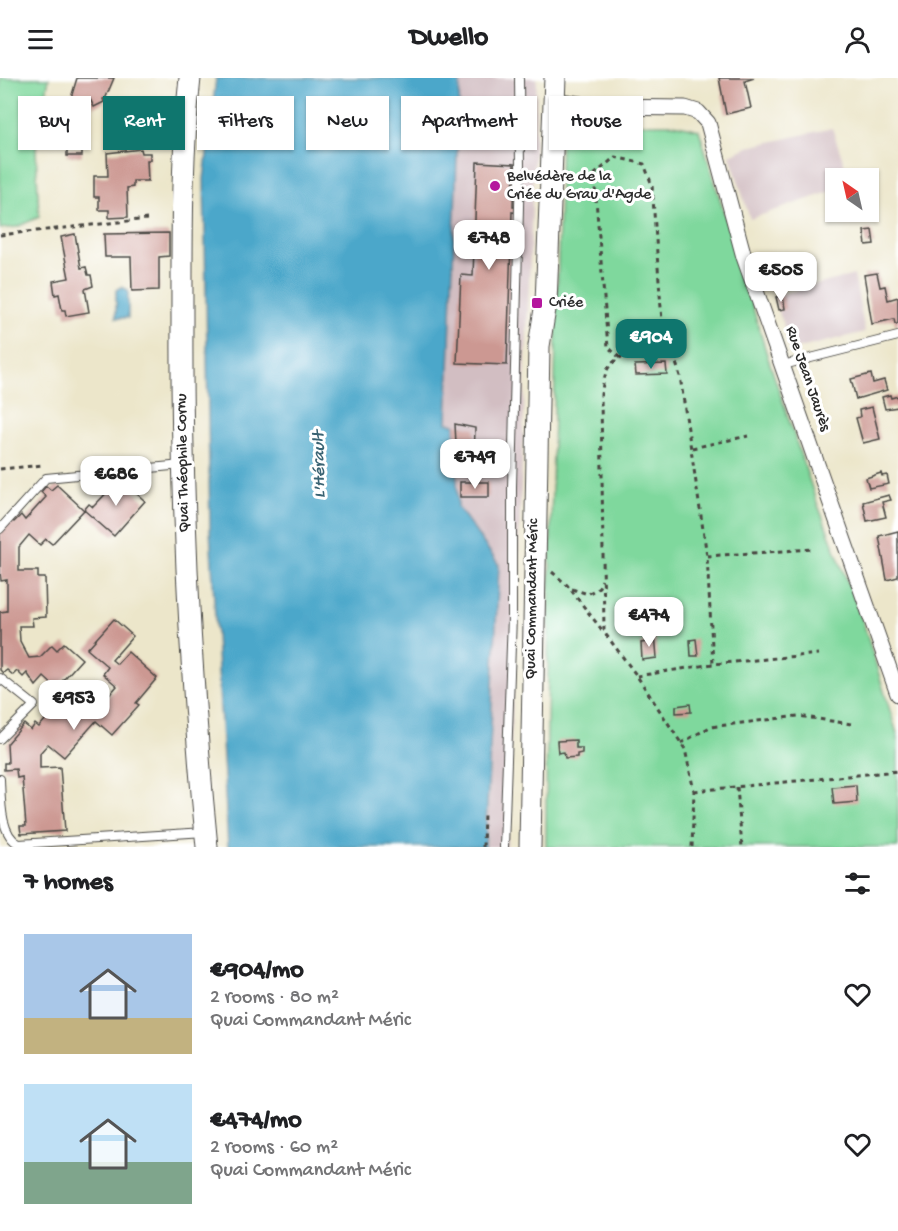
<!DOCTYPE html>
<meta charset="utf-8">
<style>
:root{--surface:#fff;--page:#f2f2f2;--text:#202124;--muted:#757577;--accent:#0f766e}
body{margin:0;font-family:"Gochi Hand",sans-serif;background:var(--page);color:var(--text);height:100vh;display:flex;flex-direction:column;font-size:22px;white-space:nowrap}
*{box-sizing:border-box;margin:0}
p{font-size:20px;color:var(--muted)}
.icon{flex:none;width:33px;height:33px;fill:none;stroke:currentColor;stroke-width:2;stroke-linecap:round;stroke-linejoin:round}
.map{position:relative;height:769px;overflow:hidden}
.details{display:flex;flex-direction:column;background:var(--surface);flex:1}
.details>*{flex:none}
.guide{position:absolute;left:18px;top:18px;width:862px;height:54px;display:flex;gap:12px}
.needle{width:39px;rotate:326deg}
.controls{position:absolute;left:825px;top:90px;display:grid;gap:12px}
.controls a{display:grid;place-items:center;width:54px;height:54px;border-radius:0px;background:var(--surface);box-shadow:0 2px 4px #0004;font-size:30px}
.price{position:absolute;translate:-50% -51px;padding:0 14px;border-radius:12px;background:#fff;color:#222;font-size:20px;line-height:39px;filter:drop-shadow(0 2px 3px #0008)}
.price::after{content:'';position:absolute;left:50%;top:36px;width:18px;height:14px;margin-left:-9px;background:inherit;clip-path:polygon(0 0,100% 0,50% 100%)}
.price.selected{background:var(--accent);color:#fff}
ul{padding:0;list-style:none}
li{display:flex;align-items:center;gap:18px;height:150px;padding:0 24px}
li span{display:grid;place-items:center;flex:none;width:168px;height:120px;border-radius:0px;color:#555}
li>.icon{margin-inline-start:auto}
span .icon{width:72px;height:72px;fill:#fffc;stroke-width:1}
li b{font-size:26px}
h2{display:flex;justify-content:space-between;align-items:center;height:72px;padding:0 24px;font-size:26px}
.chip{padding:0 21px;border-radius:0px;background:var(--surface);box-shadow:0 2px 4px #0004;font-size:21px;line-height:54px}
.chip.selected{background:var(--accent);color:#fff}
header{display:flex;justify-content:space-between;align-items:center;height:78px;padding:0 24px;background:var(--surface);font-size:27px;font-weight:800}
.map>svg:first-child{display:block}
.industrial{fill:#d2bec2}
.green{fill:#7fd89d;stroke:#558264;stroke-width:1.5}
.water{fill:#4ca7ca;stroke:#3c697a;stroke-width:1.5}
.building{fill:#cc9892}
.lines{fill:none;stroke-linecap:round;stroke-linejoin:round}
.lane-casing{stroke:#484743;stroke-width:10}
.street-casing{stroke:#484743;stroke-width:17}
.secondary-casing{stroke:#484743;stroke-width:23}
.path{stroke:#484743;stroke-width:3;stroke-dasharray:4.5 4.5;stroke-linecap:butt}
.lane{stroke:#fff;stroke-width:8}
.street{stroke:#fff;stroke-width:15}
.secondary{stroke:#fff;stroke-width:21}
.poi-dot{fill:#b5179e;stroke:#fff;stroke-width:2}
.labels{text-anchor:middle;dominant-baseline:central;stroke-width:6;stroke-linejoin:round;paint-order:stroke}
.poi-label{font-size:16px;fill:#2b2b2b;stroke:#fff;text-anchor:start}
.street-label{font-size:16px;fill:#2b2b2b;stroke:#fff}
.water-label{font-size:18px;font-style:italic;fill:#3a6373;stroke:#fff}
</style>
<header><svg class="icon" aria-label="menu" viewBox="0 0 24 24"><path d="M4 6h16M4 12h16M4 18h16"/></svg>Dwello<svg class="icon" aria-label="person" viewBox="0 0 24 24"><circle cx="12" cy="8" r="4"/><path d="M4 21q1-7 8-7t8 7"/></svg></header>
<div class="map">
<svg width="898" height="769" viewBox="0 0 898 769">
<rect width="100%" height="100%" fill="#fff"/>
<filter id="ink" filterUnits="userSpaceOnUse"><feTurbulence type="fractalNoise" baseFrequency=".0167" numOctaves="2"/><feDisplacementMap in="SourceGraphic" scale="12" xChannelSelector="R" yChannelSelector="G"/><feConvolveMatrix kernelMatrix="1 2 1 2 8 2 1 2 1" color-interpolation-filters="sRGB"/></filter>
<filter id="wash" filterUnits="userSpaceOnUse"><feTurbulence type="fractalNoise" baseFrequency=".008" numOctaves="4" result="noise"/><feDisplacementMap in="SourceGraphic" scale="24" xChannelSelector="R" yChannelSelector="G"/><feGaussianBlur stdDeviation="1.35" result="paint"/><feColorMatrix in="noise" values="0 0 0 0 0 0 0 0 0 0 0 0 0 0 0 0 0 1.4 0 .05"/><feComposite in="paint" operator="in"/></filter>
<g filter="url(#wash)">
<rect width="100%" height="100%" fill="#ece6ca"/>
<g class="industrial">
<path d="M460,0H537L507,769H486L499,487L458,429L455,347L447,346Z"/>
<path d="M832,50L849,100H836L835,112L750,141L730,77L748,69Z"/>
<path d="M854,197L865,254L792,272L773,218Z"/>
</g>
<g class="green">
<path d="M0,0H49L36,71L39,139L17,149L0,151Z"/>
<path d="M561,46H674L699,52L768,280L816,422L863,544L898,659V769H546C546,528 557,287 561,46Z"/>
</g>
<g class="water">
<path d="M216,0H460L447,345L455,346L458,429L499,487L485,769H228L210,451L204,101Z"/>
<path d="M122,209L128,212V240H116V212Z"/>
</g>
<g id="blocks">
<g class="building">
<path d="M77,0H114L106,19L103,21L104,24L94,29L90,21L83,24L71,20Z"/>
<path d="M719,0H754L745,3L751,30L726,36Z"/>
<rect x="67" y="71" width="15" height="7"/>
<path d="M141,71L142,75H150V82H147L148,103H133V109L127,110L128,139L109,140V132H99V119H94V98H108L107,75Z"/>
<path d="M477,84L514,86L513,129H518V135L512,134L507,287L457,285L461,197L473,198Z"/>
<path d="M872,152L874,166L866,167L864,153Z"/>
<path d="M169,155V178L159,179V212L132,213L131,179H105L104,156Z"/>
<path d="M75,156L81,190L86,189L88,197H91L93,208L85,211L89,234L66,238L65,232H62L59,216L55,217L53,203L69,200L61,159Z"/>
<path d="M877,195L880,209L885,208L888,222L898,219V246H895L894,241L872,246L864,197Z"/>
<path d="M783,218L785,231L779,232L776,219Z"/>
<path d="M666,286L667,296L636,297L635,287Z"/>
<path d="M871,296L873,305L884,302L887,312L856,321L851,301Z"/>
<path d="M890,317L891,320L898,318V329L885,331L882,319Z"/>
<path d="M872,329L880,361L863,365L856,340L860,339L859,332Z"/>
<path d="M455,346L475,350L474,379L481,380V395L465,396L462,392L461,382L465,378V368L456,366Z"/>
<path d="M881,395L882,398L887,397L889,406L869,410L866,400Z"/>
<path d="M120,401L145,423L114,458L84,432L89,426L93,429Z"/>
<rect x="460" y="404" width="29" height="15"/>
<path d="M57,407L84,432L52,466L46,461L40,467L29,457L19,469V493H38V500H45L46,539L32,540L33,548H19L20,563L29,580L40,579L52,567L57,572L64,565L82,581L56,610L44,599L36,608L27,595L23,599L17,593L13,597L7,592L3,595L0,592V534L7,533V502L1,503L0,495V454L11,441L14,444L21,437L25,442L46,419L41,414L46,408L51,412Z"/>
<path d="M889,417L891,422L882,424L886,439L867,443L863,424Z"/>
<path d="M898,453V499L887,502L879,458Z"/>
<path d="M114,541L133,558L112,582L117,586L128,574L157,600L136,625L139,627L112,657L96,643L64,679L48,666L40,675V690L60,689L65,753L21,756L20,748H26L22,699L17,700L16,691L4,692V685H8L7,666L24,646L31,652L35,646L39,649L66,618L78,629L85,622L96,632L117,608L103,596L108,589L87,571Z"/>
<path d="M647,555H655L657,580L642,582L641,565L647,564Z"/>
<path d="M696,561L698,578H691L690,562Z"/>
<path d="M690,626L691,634L676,635V628Z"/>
<path d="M576,662V670H582V675L577,676V679L565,680L564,674L558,675L557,663Z"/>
<path d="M856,707L857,724L834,726L832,709Z"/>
</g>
</g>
</g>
<g filter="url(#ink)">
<use href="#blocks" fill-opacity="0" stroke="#484743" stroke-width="1.5"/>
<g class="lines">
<defs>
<g id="lane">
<path d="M783,287L898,258"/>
<path d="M0,451L46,400L182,387"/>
<path d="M0,600L34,627L0,661"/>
<path d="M0,701C1,723 0,757 19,766L205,754"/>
<path d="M504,769L512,538V409L520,89L519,0"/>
</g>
<path id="street" d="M553,22L599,29L685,30L698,34L708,45L744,179L898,616"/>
<g id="secondary">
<path d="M190,0C181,81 182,163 182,244C181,419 190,595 207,769"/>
<path d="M530,769L539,268L546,225L555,0"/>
</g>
</defs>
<use href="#lane" class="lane-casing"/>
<use href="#street" class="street-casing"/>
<use href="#secondary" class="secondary-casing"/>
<g class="path">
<path d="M0,157L147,141"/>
<path d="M620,280L608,269L594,97L615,79L644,86L652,107L663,257L658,271"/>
<path d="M692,370L748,358"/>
<path d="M0,391L44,387"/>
<path d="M707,478L813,471"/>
<path d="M552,494L567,507L602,552"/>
<path d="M572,511L588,516L599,509L602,502"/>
<path d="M637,598L713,586L819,576"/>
<path d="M681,665L710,649L798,638L851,646"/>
<path d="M737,709L742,769"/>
<path d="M694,713L898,693"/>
<path d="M483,769L484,735"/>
<path d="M692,769L694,713L685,671L637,598L604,554L601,316C603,308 604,296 609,289C620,273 660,265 673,280C677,284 678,293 680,298L707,478L713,586"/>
</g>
<use href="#lane" class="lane"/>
<use href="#street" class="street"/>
<use href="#secondary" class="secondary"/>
</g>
</g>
<g class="poi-dot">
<circle cx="495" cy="108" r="6"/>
<rect x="531" y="219" width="12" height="12" rx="3"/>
</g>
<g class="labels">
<g class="poi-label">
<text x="507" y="99">Belvédère de la<tspan x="507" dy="18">Criée du Grau d'Agde</tspan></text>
<text x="549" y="225">Criée</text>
</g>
<g class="street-label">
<text transform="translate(807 301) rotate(71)">Rue Jean Jaurès</text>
<text transform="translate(184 385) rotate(-91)">Quai Théophile Cornu</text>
<text transform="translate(533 521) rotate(-89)">Quai Commandant Méric</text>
</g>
<g class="water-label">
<text transform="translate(320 387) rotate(-91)">L'Hérault</text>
</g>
</g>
</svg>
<div class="controls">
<a><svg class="needle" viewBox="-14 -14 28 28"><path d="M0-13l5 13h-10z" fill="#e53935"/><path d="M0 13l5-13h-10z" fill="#757577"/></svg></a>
</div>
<b class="price" style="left:489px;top:193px">€748</b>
<b class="price" style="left:781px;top:225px">€505</b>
<b class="price selected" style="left:651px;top:292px">€904</b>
<b class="price" style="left:475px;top:412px">€749</b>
<b class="price" style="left:116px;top:429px">€686</b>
<b class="price" style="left:649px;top:570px">€474</b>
<b class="price" style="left:74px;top:653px">€953</b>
<div class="guide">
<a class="chip">Buy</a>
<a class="chip selected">Rent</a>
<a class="chip">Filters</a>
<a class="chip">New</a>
<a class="chip">Apartment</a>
<a class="chip">House</a>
</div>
</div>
<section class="details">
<h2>7 homes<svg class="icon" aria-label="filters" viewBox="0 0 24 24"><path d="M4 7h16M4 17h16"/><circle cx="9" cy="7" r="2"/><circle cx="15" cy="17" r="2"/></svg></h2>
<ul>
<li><span style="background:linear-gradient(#a9c7e8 70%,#c2b280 0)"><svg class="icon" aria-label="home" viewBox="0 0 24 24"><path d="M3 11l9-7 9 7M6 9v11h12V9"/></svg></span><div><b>€904/mo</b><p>2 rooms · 80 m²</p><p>Quai Commandant Méric</p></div><svg class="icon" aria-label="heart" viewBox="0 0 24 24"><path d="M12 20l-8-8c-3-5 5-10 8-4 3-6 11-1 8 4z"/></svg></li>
<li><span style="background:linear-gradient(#bfe0f5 65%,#7fa58c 0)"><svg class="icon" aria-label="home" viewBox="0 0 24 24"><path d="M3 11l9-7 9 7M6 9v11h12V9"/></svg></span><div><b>€474/mo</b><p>2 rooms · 60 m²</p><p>Quai Commandant Méric</p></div><svg class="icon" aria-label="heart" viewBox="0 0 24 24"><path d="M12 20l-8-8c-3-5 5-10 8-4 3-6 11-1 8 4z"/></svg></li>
</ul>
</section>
